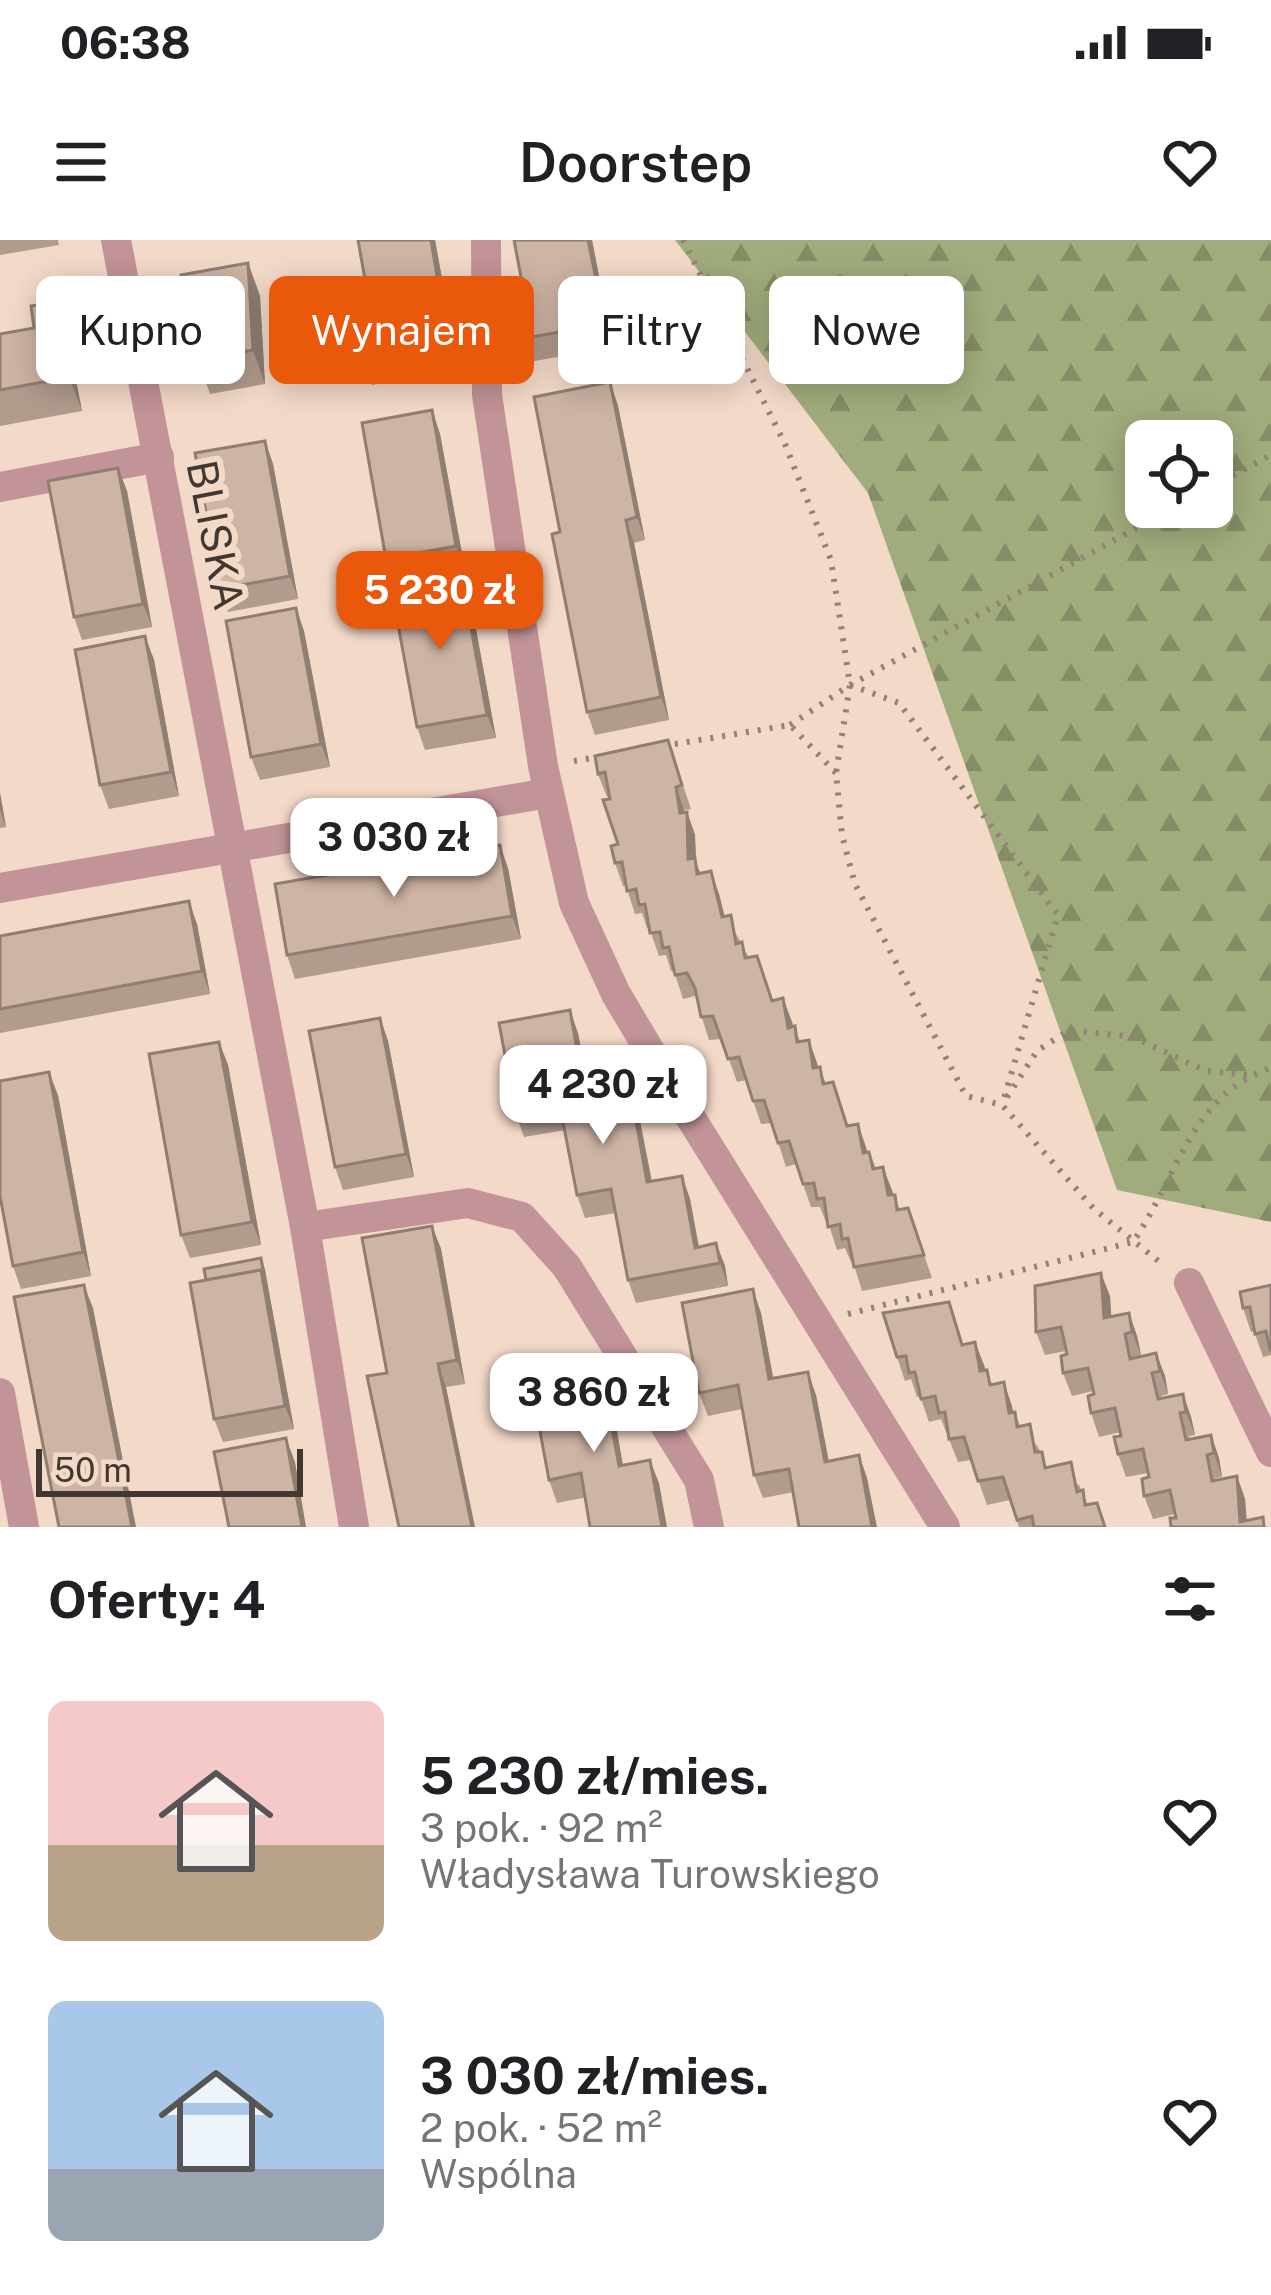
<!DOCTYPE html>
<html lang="pl">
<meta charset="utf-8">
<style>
:root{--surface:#fff;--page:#f6f6f6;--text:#202124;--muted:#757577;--accent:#ea580c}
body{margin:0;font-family:"Public Sans",sans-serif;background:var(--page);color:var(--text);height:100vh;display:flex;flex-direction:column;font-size:45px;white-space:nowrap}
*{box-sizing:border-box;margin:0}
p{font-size:39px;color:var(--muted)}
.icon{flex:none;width:66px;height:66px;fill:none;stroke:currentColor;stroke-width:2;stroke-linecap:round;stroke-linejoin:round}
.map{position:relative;height:1287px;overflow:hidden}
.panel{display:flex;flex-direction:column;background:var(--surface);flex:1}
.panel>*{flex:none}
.hud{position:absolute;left:36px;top:36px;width:1200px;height:108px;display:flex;gap:24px}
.fabs{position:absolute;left:1125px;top:180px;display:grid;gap:24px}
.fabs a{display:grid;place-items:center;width:108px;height:108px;border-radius:18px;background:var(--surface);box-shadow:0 6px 30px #0003;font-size:60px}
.scale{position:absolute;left:36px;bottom:30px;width:267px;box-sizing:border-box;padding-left:12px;border:6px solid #423731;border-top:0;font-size:33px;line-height:42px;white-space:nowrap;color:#423731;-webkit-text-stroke:9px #f3d9c8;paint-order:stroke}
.price{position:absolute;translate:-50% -102px;padding:0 27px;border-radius:24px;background:#fff;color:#222;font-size:39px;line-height:78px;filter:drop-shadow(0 3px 6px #0008)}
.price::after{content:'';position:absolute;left:50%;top:72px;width:36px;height:27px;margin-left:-18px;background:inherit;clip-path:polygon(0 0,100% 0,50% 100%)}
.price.on{background:var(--accent);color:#fff}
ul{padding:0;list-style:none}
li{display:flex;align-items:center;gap:36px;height:300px;padding:0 48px}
li span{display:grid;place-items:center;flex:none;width:336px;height:240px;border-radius:18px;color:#555}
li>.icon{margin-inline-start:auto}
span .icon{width:144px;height:144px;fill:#fffc;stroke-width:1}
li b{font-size:51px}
h2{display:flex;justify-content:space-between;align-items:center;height:144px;padding:0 48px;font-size:51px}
.chip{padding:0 42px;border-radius:18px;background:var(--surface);box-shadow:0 6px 30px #0003;font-size:42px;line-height:108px}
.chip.on{background:var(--accent);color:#fff}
.status{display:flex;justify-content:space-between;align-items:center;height:84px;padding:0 60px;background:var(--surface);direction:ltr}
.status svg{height:33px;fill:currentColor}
header{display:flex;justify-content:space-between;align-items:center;height:156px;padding:0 48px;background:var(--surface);font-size:54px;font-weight:600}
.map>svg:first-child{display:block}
.forest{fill:url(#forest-firs);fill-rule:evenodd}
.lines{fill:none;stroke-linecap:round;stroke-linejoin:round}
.path{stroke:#948277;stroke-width:6;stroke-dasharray:3 9;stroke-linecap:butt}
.minor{stroke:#c29398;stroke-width:30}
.wall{fill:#b09b8d}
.shaded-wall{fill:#907e73}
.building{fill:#cdb4a4;stroke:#907e73;stroke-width:3}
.labels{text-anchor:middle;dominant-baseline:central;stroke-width:12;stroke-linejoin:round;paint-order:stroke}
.street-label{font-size:42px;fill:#423731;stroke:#f3d9c8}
</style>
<div class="status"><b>06:38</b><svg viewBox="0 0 49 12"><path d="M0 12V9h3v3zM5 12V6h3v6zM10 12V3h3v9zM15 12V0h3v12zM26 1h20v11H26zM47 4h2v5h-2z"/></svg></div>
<header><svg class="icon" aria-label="menu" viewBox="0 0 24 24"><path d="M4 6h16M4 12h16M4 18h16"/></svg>Doorstep<svg class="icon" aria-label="heart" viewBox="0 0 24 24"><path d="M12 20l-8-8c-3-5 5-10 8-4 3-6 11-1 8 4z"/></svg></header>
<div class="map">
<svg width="1271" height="1287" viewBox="0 0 1271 1287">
<defs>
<pattern id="forest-firs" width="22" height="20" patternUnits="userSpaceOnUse" patternTransform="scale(3)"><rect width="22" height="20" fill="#a0ac7c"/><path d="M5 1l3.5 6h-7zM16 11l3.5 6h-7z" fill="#848d66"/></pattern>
</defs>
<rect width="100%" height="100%" fill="#f3d9c8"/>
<path class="forest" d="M675,0H1271V982L1117,950L868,253ZM1146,201H1212V267H1146Z"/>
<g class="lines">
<g class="path">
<path d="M683,0L785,204L831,320L850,445L836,533L842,595L855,644L966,856L1002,865L1093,968L1162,1024"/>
<path d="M1212,247L1271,215"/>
<path d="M850,445L899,463L1058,675L1002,865"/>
<path d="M790,485L850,445L1175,267"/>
<path d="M663,506L790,485L836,533"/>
<path d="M574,521L603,516"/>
<path d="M1007,857L1037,811L1069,790L1133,797L1206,831L1248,835"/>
<path d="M848,1074L1133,1002C1176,940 1191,854 1271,828"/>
</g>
<g class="minor">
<path d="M116,0L305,987L354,1287"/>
<path d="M486,0L487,155L543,526L574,663L616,754L666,838L945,1287"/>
<path d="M0,247L159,217"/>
<path d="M0,648L548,553"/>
<path d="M305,987L468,963L522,977L567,1027L699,1240L709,1287"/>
<path d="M1189,1043L1271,1212"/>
<path d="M0,1153L24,1287"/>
</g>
</g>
<g class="wall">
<path d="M0,0H58L59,5L0,15Z"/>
<path d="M358,0H435L450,83L434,86L442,133L372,145L364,122L371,73Z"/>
<path d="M592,0L604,62L595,64L603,109L529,122L520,99L524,53Z"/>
<path d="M248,23L260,56L265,144L210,154L198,120Z"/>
<path d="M65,60L78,93L83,118L72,120L82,171L0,186V94L34,88Z"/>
<path d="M610,142L618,166L645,300L634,303L669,480L595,495L587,472L560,292Z"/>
<path d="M432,170L440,194L465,330L395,342L386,319Z"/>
<path d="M265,201L273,224L298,359L228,372L220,349Z"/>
<path d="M118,228L127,251L152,387L82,400L74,377Z"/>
<path d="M471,362L496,498L425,510L417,487Z"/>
<path d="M296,368L304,391L330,527L260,540L251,517Z"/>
<path d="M145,396L154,420L179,556L109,569L100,545Z"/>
<path d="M668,500L691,569L684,570L685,572H687L695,595L696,622L700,633L719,654L725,677L739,699L772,761L792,782L800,801L809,800L818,827L848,886L866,907L867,912H869L876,928L892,950L900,970L908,968L932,1038L862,1051L853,1022H851L845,1008L837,1010L828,982H826L820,967H811L796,924L786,927L772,883L761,884L746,840L737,842L722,799L709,800L695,756L683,759L674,731H671L666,715L659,716L649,687L647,688L642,673L635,674L626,646H623L615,623L618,604L609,556L607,557L598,534Z"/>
<path d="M0,553L6,587L0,588Z"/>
<path d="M508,628L521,699L295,739L287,715Z"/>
<path d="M197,684L210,754L0,793V696Z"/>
<path d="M380,778L388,801L414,937L343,950L335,927Z"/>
<path d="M578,793L590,860L639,876L652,941L682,936L690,959L699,1007L716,1003L725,1026L728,1046L636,1063L628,1040L616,973L585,978L577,955L565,890L524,897L516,874Z"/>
<path d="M219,802L228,825L261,1005L190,1018L181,995Z"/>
<path d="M58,855L91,1036L21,1049L13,1026Z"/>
<path d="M432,986L441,1009L465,1144L446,1147L387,1133Z"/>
<path d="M261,1018L265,1030L294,1189L223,1202L214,1179L206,1040Z"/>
<path d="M1271,1045V1115L1263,1117L1254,1091L1251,1092L1243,1068Z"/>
<path d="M1110,1056L1111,1077L1129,1073L1137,1096L1141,1115L1134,1118L1156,1113L1165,1136L1168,1154L1161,1156V1158L1183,1154L1191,1177L1195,1195L1189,1196V1200L1211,1195L1219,1218L1222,1237L1215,1238L1216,1241L1237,1236L1245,1259L1247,1281L1267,1287L1176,1278L1175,1274L1153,1279L1144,1256L1148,1233L1126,1237L1118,1214L1121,1192L1099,1197L1091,1173L1093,1151L1072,1156L1063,1133L1066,1111L1045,1115L1036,1092Z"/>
<path d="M761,1073L773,1139L816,1155L829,1221L859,1215L867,1238L763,1258L754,1235L742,1169L708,1176L699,1153Z"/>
<path d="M963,1105L984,1125L992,1144L1004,1142L1013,1172H1015L1020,1186L1038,1207L1047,1227L1079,1245L1088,1265L1106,1287H1019L1010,1260L987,1265L971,1220L958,1222L941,1179L929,1182L920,1156L917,1157L911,1139L905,1141L897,1117Z"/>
<path d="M611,1158L623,1225L659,1243L557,1263L549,1240Z"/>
</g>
<g class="shaded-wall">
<path d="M431,0H435L450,83L441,60Z"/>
<path d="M588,0H592L604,62L596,39Z"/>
<path d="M248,23L260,56L265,144L253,110Z"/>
<path d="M586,41L595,64L603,109L594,86Z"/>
<path d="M65,60L78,93L83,118L70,85Z"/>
<path d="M426,63L434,86L442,133L434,110Z"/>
<path d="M60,86L72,120L82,171L69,137Z"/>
<path d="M610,142L618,166L645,300L637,277Z"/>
<path d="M432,170L440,194L465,330L456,306Z"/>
<path d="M265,201L273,224L298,359L290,336Z"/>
<path d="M118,228L127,251L152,387L143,364Z"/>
<path d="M626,280L634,303L669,480L661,457Z"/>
<path d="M462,339L471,362L496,498L487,475Z"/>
<path d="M296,368L304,391L330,527L321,504Z"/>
<path d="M145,396L154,420L179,556L171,532Z"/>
<path d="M676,547L684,570L687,588V572L695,595L696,622L703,641L688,619Z"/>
<path d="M0,553L6,587L0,570Z"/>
<path d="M500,605L508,628L521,699L512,676Z"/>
<path d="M711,631L719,654L730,700L722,677Z"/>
<path d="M189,661L197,684L210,754L202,731Z"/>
<path d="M783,758L792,782L796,811L788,788Z"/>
<path d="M570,770L578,793L595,884L586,861Z"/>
<path d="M380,778L388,801L414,937L406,914Z"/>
<path d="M809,800L817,823L822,851L813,828Z"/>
<path d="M219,802L228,825L261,1005L252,982Z"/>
<path d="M49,832L58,855L91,1036L83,1012Z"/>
<path d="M631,853L639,876L656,965L647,942Z"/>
<path d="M858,884L866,907L872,936L863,913Z"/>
<path d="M883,927L892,950L896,978L888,955Z"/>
<path d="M682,936L690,959L703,1031L695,1008Z"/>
<path d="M432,986L441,1009L465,1144L457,1120Z"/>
<path d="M716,1003L725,1026L728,1046L720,1023Z"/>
<path d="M261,1018L265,1030L294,1189L285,1166L261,1030Z"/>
<path d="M1101,1033L1110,1056L1113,1101L1104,1078Z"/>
<path d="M84,1045L93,1068L136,1287H132Z"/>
<path d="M753,1049L761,1073L778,1163L769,1139Z"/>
<path d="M1129,1073L1137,1096L1141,1115L1132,1092Z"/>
<path d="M975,1102L984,1125L988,1154L980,1131Z"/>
<path d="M1156,1113L1165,1136L1168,1154L1160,1131Z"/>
<path d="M438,1124L446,1147L475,1287H472Z"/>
<path d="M808,1132L816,1155L833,1245L825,1222Z"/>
<path d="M602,1135L611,1158L627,1249L619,1226Z"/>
<path d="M1004,1142L1012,1166L1017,1196L1009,1173Z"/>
<path d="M1183,1154L1191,1177L1195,1195L1186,1172Z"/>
<path d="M1211,1195L1219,1218L1222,1237L1214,1213Z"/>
<path d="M286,1198L295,1222L306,1287H302Z"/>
<path d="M859,1215L867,1238L877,1287H872Z"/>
<path d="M650,1220L659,1243L667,1287H662Z"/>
<path d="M1237,1236L1245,1259L1247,1287L1240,1282Z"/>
</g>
<g class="building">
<path d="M358,0H431L441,60L426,63L434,110L364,122L355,76L371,73Z"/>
<path d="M514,0H588L596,39L586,41L594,86L520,99L513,55L524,53Z"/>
<path d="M248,23L253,110L198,120L181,35Z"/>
<path d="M65,60L70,85L60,86L69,137L0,150V94L34,88L31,66Z"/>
<path d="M610,142L637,277L626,280L661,457L587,472L552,294L560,292L534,157Z"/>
<path d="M432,170L456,306L386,319L362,183Z"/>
<path d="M265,201L290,336L220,349L195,213Z"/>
<path d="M118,228L143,364L74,377L48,241Z"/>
<path d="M462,339L487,475L417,487L392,352Z"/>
<path d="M296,368L321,504L251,517L226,381Z"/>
<path d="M145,396L171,532L100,545L75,410Z"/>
<path d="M668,500L682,545L676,547L680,573L687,572L688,619L695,618L697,634L711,631L722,677L731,675L736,704L742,702L745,718L757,716L772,761L783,758L788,788L795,786L797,802L809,800L813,828L820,827L823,844L833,842L847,886L858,884L863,913L869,912L873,929L883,927L888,955H895L897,970L908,968L924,1015L854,1027L848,998L842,999L840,984L828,987L824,958L817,959L814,943L803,944L789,901L778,903L764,860L753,861L739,817L728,819L713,776L701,777L695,748L687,733L675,735L669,707L663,708L660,692L650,693L645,664L639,665L636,649L627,651L622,622L615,623L611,606L618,604L603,560L610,559L605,532L598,534L595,516Z"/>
<path d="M500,605L512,676L287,715L275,644Z"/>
<path d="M189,661L202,731L0,769V696Z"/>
<path d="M570,770L586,861L631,853L647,942L682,936L695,1008L716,1003L720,1023L628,1040L611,949L577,955L560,866L516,874L499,783Z"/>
<path d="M380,778L406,914L335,927L309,791Z"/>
<path d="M219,802L252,982L181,995L149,814Z"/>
<path d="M49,832L83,1012L13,1026L0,956V841Z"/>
<path d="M432,986L457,1120L438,1124L472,1287H399L367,1136L387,1133L362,998Z"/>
<path d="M261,1018L265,1042L261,1030L206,1040L204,1029Z"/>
<path d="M261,1030L285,1166L214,1179L190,1043Z"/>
<path d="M1101,1033L1104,1078L1129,1073L1132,1092L1125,1094L1130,1119L1156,1113L1160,1131L1152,1133L1158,1159L1183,1154L1186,1172L1180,1173L1186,1200L1211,1195L1214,1213L1207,1215L1212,1241L1237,1236L1240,1282L1263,1277L1264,1287H1171L1170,1278H1176L1170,1250L1144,1256L1142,1239L1149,1237L1143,1209L1118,1214L1114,1197L1121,1196L1115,1168L1091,1173L1088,1156L1094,1154L1088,1128L1063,1133L1061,1116L1067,1114L1061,1087L1036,1092L1035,1046Z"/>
<path d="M84,1045L132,1287H59L14,1057Z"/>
<path d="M1271,1045V1110H1270L1266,1091L1255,1094L1250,1067L1243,1068L1240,1052Z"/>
<path d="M753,1049L769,1139L808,1132L825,1222L859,1215L872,1287H799L789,1229L754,1235L738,1145L699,1153L682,1063Z"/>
<path d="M949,1062L962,1105L975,1102L980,1131L987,1130L990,1145L1004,1142L1009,1173L1015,1172L1017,1187L1030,1184L1035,1212H1042L1045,1228L1071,1222L1077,1252L1083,1250L1085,1265L1097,1263L1105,1287H1034L1032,1276L1017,1280L1003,1237L978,1241L964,1197L949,1199L945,1172L939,1173L935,1156L921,1159L915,1132L909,1133L906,1116L897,1117L883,1073Z"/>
<path d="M602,1135L619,1226L650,1220L662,1287H590L581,1233L549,1240L532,1148Z"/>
<path d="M286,1198L302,1287H229L214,1212Z"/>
</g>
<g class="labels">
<g class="street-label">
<text transform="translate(216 295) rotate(79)">BLISKA</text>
</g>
</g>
</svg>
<div class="fabs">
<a><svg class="icon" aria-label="locate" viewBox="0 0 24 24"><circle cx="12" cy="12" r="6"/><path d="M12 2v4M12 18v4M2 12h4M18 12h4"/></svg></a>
</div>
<div class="scale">50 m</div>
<b class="price on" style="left:440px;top:413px">5 230 zł</b>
<b class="price" style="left:394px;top:660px">3 030 zł</b>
<b class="price" style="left:603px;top:907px">4 230 zł</b>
<b class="price" style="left:594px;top:1215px">3 860 zł</b>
<div class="hud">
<a class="chip">Kupno</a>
<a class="chip on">Wynajem</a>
<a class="chip">Filtry</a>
<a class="chip">Nowe</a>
</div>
</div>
<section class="panel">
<h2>Oferty: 4<svg class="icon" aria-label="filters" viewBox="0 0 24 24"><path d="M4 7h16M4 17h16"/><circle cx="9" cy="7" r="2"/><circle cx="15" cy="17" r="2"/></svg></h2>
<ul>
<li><span style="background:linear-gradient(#f6c9c9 60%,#b9a48a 0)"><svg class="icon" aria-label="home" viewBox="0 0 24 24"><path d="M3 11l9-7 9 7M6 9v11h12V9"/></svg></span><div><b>5 230 zł/mies.</b><p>3 pok. · 92 m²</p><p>Władysława Turowskiego</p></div><svg class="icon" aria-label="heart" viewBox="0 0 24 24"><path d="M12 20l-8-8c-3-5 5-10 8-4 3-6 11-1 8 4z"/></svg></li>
<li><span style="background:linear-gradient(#a9c7e8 70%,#9aa5b1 0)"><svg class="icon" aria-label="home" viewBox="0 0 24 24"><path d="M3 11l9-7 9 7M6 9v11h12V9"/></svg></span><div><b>3 030 zł/mies.</b><p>2 pok. · 52 m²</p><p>Wspólna</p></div><svg class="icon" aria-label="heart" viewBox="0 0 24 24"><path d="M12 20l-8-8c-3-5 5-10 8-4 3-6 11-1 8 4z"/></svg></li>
</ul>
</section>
